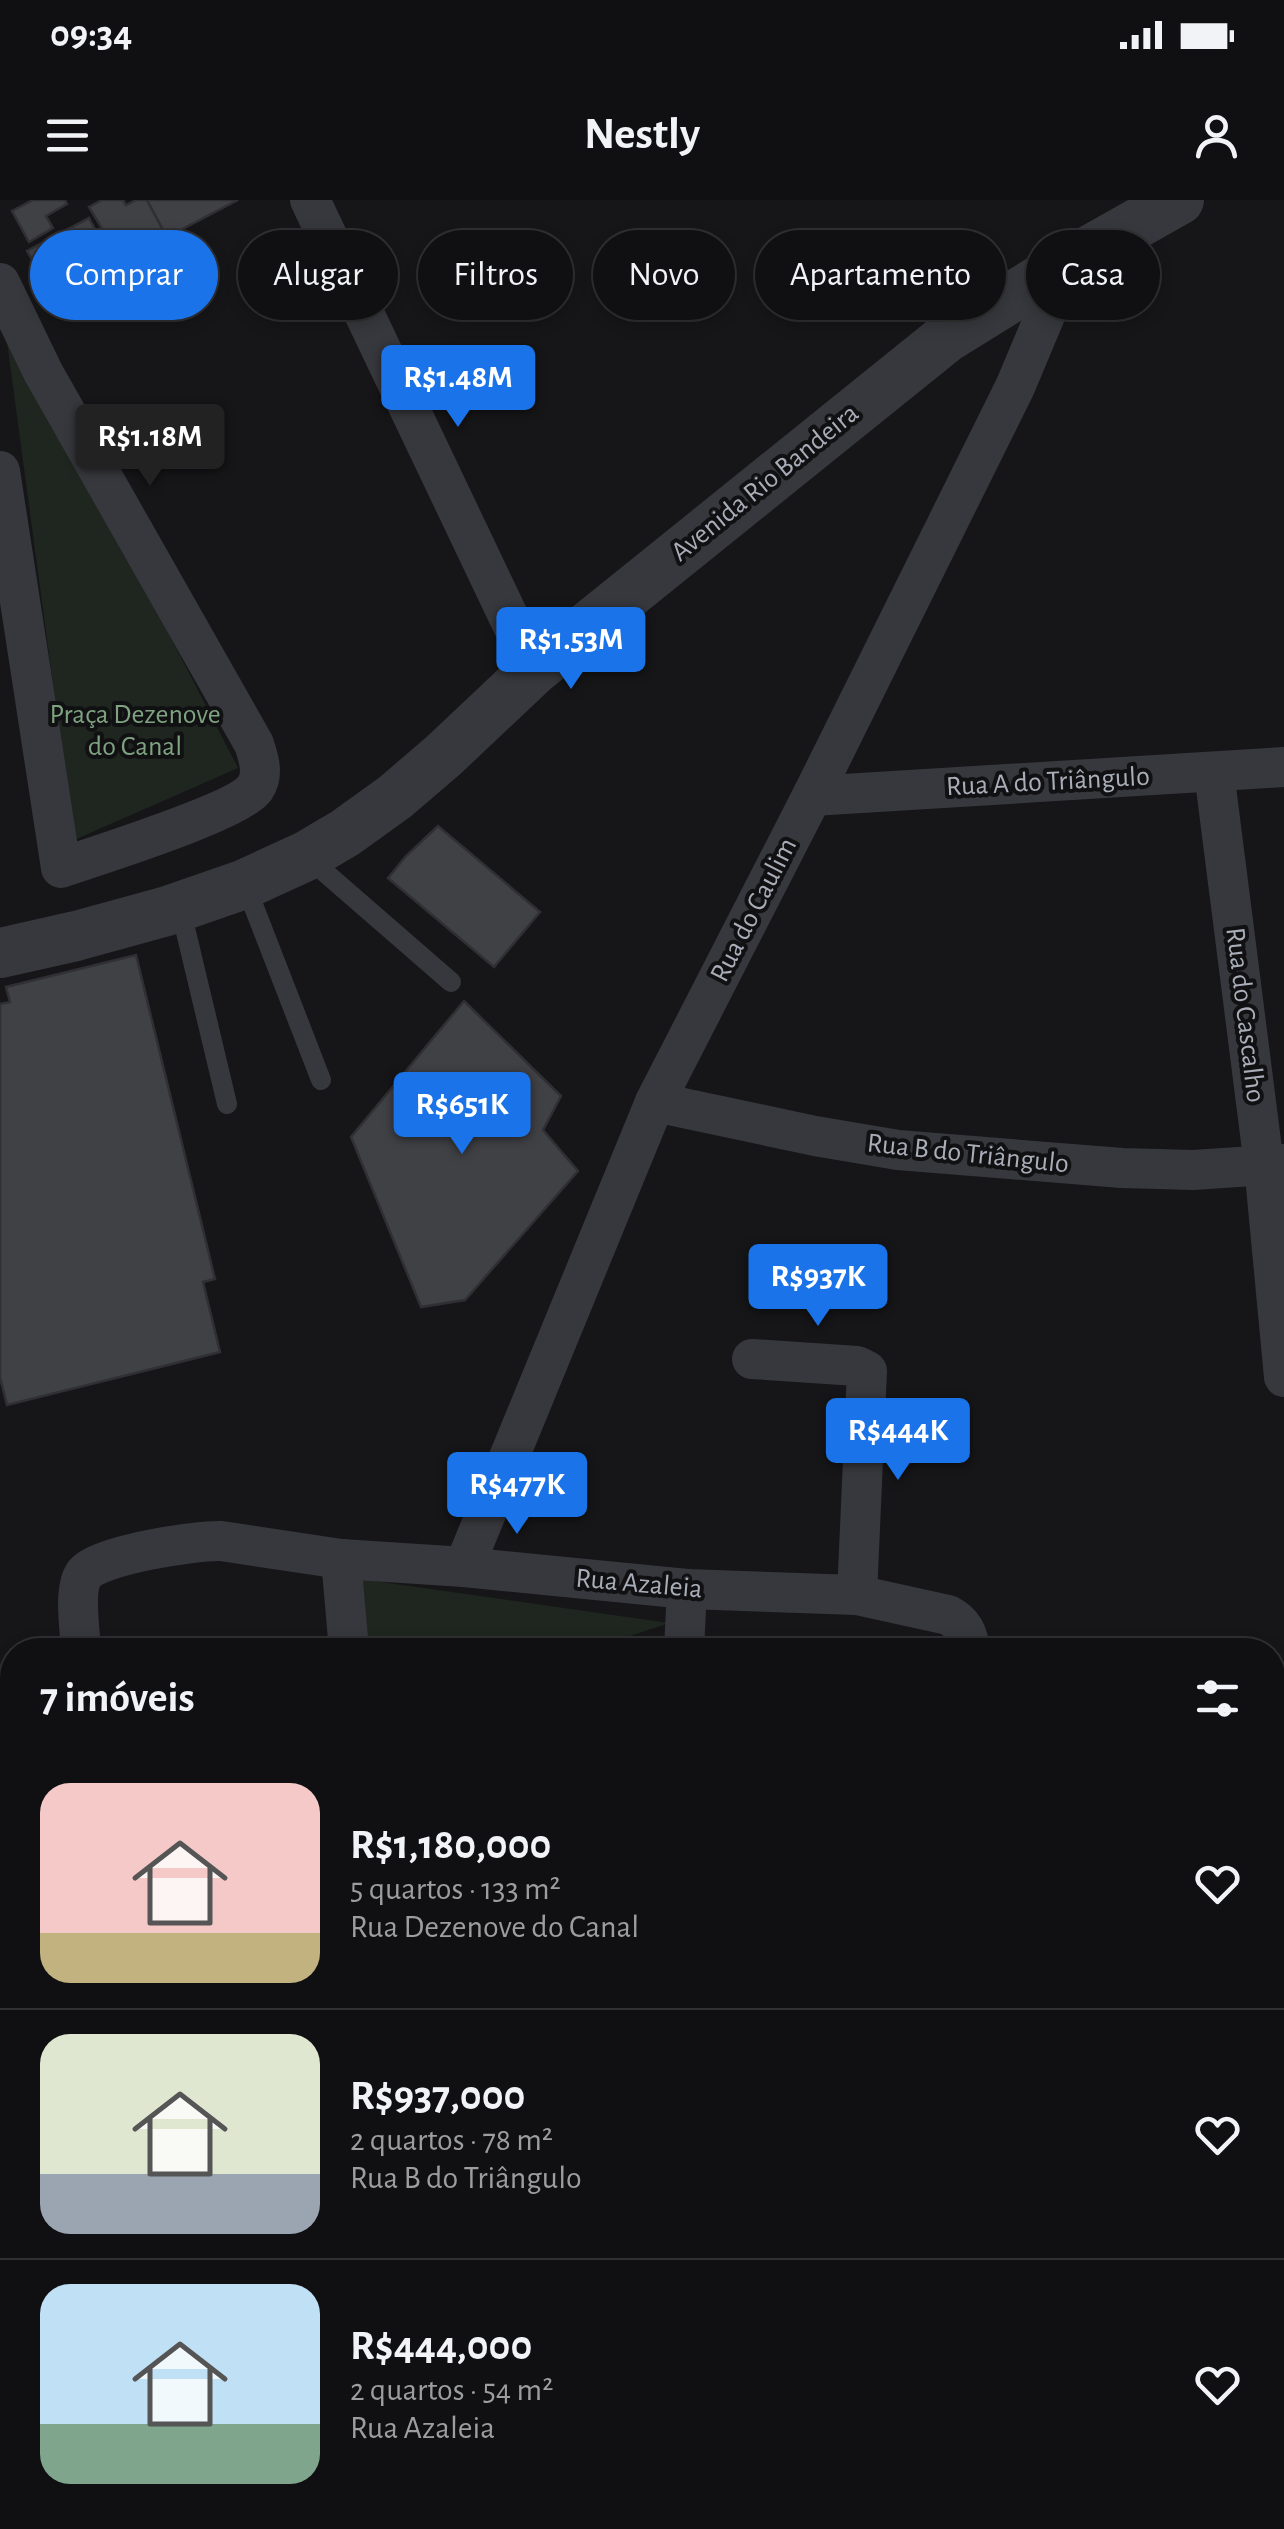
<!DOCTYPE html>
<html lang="pt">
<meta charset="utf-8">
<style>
:root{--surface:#101012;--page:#1e1e20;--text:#f1f3f6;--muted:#9c9d9f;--line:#303032;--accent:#1a73e8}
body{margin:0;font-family:"Alegreya Sans",sans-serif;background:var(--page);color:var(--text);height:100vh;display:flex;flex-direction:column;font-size:38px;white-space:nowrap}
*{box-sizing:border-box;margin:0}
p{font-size:32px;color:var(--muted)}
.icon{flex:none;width:55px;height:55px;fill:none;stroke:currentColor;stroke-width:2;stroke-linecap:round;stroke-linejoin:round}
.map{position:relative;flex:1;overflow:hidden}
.side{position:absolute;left:0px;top:1438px;width:1285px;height:892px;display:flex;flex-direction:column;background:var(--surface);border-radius:40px 40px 0 0;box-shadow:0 5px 15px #0003,0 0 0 2px var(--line)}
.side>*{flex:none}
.banner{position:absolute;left:30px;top:30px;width:1225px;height:90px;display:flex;gap:20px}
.price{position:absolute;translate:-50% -85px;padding:0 22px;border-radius:10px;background:var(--accent);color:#fff;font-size:32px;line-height:65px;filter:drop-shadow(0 2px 5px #0008)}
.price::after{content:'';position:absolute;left:50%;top:60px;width:30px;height:22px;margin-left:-15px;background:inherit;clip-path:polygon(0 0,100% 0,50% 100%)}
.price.active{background:#222;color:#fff}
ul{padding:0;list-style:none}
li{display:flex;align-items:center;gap:30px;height:250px;padding:0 40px}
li+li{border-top:2px solid var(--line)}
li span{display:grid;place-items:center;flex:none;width:280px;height:200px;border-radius:30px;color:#555}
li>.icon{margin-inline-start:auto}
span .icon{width:120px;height:120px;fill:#fffc;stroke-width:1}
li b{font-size:42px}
h2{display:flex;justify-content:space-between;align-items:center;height:120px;padding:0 40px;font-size:42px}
.pill{padding:0 35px;border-radius:45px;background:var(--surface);box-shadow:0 5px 15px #0003,0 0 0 2px var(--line);font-size:35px;line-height:90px}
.pill.active{background:var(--accent);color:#fff}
.status{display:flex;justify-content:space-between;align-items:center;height:70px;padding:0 50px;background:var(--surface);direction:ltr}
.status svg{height:28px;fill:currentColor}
header{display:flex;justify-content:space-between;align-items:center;height:130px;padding:0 40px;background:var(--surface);font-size:45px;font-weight:600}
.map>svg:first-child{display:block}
.green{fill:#1e261f}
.building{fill:#404145;stroke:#303034;stroke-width:2.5}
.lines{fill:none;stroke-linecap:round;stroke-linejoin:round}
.path{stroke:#3d3f44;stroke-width:6;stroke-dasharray:5 8;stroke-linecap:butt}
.service{stroke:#37383d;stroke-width:20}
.minor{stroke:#37383d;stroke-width:40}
.tertiary{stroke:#37383d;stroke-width:50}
.labels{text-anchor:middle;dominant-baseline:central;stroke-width:8;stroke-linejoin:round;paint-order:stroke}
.street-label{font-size:28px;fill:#a8adb8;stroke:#111113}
.park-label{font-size:28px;fill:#7fa381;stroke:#111113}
</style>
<div class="status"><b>09:34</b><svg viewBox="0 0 49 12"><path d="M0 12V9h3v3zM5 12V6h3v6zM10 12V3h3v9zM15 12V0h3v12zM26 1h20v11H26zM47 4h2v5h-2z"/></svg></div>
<header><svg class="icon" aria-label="menu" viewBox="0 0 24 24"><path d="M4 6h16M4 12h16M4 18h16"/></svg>Nestly<svg class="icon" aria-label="person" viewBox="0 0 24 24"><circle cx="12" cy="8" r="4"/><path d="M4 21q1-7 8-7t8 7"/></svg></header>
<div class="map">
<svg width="1284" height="2329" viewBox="0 0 1284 2329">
<rect width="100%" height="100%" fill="#161618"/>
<g class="green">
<path d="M3,112L238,568L74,640Z"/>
<path d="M360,1379L669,1423L588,1450H364Z"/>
</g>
<g class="building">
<path d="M33,0H65L67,4L46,16L53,28L29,42L12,11Z"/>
<path d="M102,0H123L126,5L136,0H147L162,28L117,54L89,7Z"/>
<path d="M147,0H238L167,37Z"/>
<path d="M89,18L110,58L74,77L58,47L33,61L27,51Z"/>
<path d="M438,626L540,712L494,767L388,678L406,656Z"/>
<path d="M136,755L215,1079L203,1082L220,1152L7,1205L0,1177V804L10,802L6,787Z"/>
<path d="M464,801L561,896L543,930L578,971L465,1100L421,1107L351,937Z"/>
</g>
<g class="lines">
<g class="path">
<path d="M1272,2217H1284"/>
<path d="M619,2329L659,2318"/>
</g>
<g class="service">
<path d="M306,656L451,782"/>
<path d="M245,684L321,880"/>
<path d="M180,707L227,904"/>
</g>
<g class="minor">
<path d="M310,0L534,470"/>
<path d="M0,83L43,172L254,544C259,559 264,575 255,588C238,612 95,656 61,668L0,271"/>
<path d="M1214,572L1264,965L1284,1177"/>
<path d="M812,596L1284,567"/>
<path d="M655,902L815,936L898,950L1122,968L1193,970L1284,964"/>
<path d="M752,1159L857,1166L867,1171L857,1395"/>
<path d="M341,1359L349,1450"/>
<path d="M464,1367L655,902L812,596L1015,187L1067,63"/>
<path d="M81,1450C80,1431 73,1387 85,1373C99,1355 197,1340 221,1341L341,1359L464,1367L687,1389L857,1395L948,1415C963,1423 968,1433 970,1450"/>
<path d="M684,1450L687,1389"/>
<path d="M0,2263L3,2282"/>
</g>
<path class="tertiary" d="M0,753L76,736L167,711L245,684L306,656L345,633L395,597L444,555L534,470L946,138L1067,63L1179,0"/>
</g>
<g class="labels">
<g class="street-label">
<text transform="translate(765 283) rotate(-39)">Avenida Rio Bandeira</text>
<text transform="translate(1048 582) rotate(-3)">Rua A do Triângulo</text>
<text transform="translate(754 710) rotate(-63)">Rua do Caulim</text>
<text transform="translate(1245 815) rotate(83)">Rua do Cascalho</text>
<text transform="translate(968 954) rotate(6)">Rua B do Triângulo</text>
<text transform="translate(639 1384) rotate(5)">Rua Azaleia</text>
</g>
<g class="park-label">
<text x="135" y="515">Praça Dezenove<tspan x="135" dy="32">do Canal</tspan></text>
</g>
</g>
</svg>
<b class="price" style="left:458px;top:230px">R$1.48M</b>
<b class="price active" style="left:150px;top:289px">R$1.18M</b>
<b class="price" style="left:571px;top:492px">R$1.53M</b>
<b class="price" style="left:462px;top:957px">R$651K</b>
<b class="price" style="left:818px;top:1129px">R$937K</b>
<b class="price" style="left:898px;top:1283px">R$444K</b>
<b class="price" style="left:517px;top:1337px">R$477K</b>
<div class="banner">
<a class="pill active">Comprar</a>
<a class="pill">Alugar</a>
<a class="pill">Filtros</a>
<a class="pill">Novo</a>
<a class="pill">Apartamento</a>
<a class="pill">Casa</a>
</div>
<section class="side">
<h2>7 imóveis<svg class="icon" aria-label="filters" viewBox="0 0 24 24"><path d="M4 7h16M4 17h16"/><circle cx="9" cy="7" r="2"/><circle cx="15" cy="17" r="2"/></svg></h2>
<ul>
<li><span style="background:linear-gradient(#f6c9c9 75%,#c2b280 0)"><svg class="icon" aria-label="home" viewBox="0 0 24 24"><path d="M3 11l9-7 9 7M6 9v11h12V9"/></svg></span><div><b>R$1,180,000</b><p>5 quartos · 133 m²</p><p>Rua Dezenove do Canal</p></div><svg class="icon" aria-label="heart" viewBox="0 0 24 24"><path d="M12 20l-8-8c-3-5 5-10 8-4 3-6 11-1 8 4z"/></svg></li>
<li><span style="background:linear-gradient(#dfe7d0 70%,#9aa5b1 0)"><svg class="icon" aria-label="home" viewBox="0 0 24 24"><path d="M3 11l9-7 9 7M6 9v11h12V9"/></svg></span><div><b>R$937,000</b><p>2 quartos · 78 m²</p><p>Rua B do Triângulo</p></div><svg class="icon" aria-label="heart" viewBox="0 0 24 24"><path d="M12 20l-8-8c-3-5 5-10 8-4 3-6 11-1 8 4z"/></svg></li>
<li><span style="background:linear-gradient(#bfe0f5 70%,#7fa58c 0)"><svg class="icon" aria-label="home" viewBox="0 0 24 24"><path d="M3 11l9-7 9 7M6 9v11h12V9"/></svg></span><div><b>R$444,000</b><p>2 quartos · 54 m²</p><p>Rua Azaleia</p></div><svg class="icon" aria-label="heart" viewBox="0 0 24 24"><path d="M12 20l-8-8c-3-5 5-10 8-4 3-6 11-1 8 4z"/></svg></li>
</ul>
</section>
</div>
